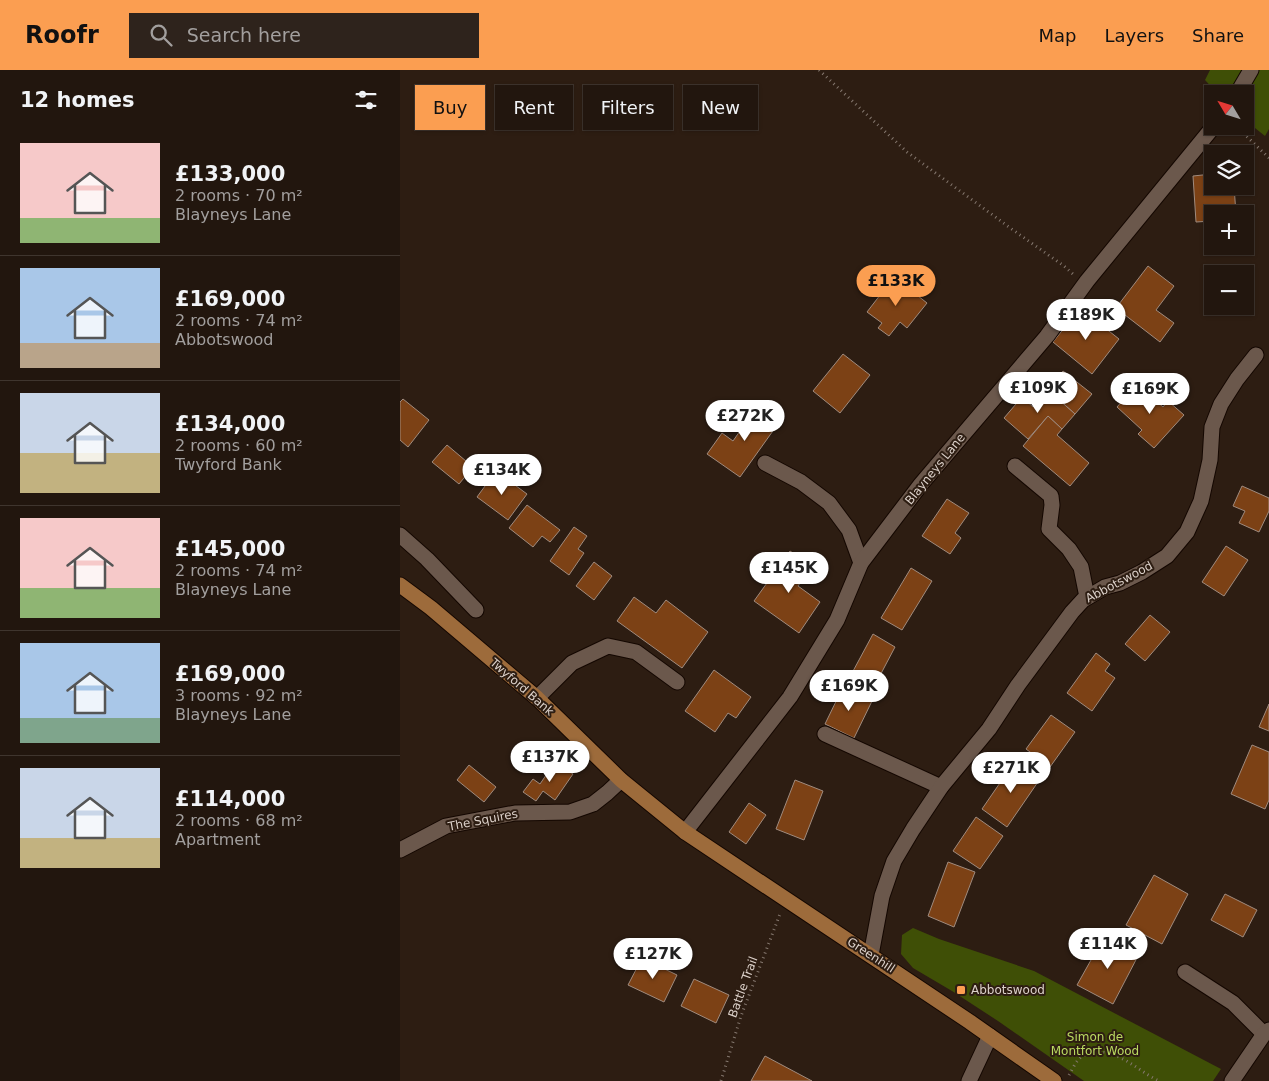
<!DOCTYPE html>
<meta charset="utf-8">
<style>
:root{--surface:#22160e;--page:#2e231c;--text:#f1f3f6;--muted:#a29f9e;--line:#3f352e;--accent:#fb9e51}
body{margin:0;font-family:"DejaVu Sans",sans-serif;background:var(--page);color:var(--text);height:100vh;display:flex;flex-direction:column;font-size:19px;white-space:nowrap}
*{box-sizing:border-box;margin:0}
p{font-size:16px;color:var(--muted)}
.icon{flex:none;width:28px;height:28px;fill:none;stroke:currentColor;stroke-width:2;stroke-linecap:round;stroke-linejoin:round}
.map{position:relative;flex:1;overflow:hidden}
.panel{display:flex;flex-direction:column;background:var(--surface);width:400px}
.panel>*{flex:none}
.hud{position:absolute;left:15px;top:15px;width:475px;height:45px;display:flex;gap:10px}
.needle{width:32px;rotate:308deg}
.buttons{position:absolute;left:804px;top:15px;display:grid;gap:10px}
.buttons a{display:grid;place-items:center;width:50px;height:50px;border-radius:0px;background:var(--surface);box-shadow:0 1px 4px #0004,0 0 0 1px var(--line);font-size:25px}
.price{position:absolute;translate:-50% -42px;padding:0 11px;border-radius:18px;background:#fff;color:#222;font-size:16px;line-height:32px;filter:drop-shadow(0 1px 2px #0008)}
.price::after{content:'';position:absolute;left:50%;top:30px;width:15px;height:11px;margin-left:-8px;background:inherit;clip-path:polygon(0 0,100% 0,50% 100%)}
.price.selected{background:var(--accent);color:#111}
ul{padding:0;list-style:none}
li{display:flex;align-items:center;gap:15px;height:125px;padding:0 20px}
li+li{border-top:1px solid var(--line)}
li span{display:grid;place-items:center;flex:none;width:140px;height:100px;border-radius:0px;color:#555}
li>.icon{margin-inline-start:auto}
span .icon{width:60px;height:60px;fill:#fffc;stroke-width:1}
li b{font-size:21px}
h2{display:flex;justify-content:space-between;align-items:center;height:60px;padding:0 20px;font-size:21px}
.chip{padding:0 18px;border-radius:0px;background:var(--surface);box-shadow:0 1px 4px #0004,0 0 0 1px var(--line);font-size:18px;line-height:45px}
.chip.selected{background:var(--accent);color:#111}
header{display:flex;align-items:center;gap:30px;box-sizing:border-box;height:70px;padding:0 25px;background:var(--accent);color:#111}
header strong{font-size:24px}
nav{display:flex;gap:28px;margin-inline-start:auto;font-size:18px}
.search{width:350px;height:45px;background:var(--page);display:flex;align-items:center;gap:12px;box-sizing:border-box;padding:0 18px;border-radius:0px;color:var(--muted);font-size:19px}
main{display:flex;flex:1;min-height:0}
.map>svg:first-child{display:block}
.green{fill:#3f4f06}
.building{fill:#7c4115;stroke:#a08b7e}
.lines{fill:none;stroke-linecap:round;stroke-linejoin:round}
.minor-casing{stroke:#140701;stroke-width:17}
.major-casing{stroke:#140701;stroke-width:17}
.path{stroke:#85786f;stroke-width:3;stroke-dasharray:1 4;stroke-linecap:butt}
.minor{stroke:#6b584c;stroke-width:15}
.major{stroke:#9d6b3b;stroke-width:15}
.poi-dot{fill:#fb9e51;stroke:#2d1d12;stroke-width:2}
.labels{text-anchor:middle;dominant-baseline:central;stroke-width:4;stroke-linejoin:round;paint-order:stroke}
.street-label{font-size:12px;fill:#dcd1ca;stroke:#2d1d12}
.poi-label{font-size:12px;fill:#dcd1ca;stroke:#2d1d12;text-anchor:start}
.park-label{font-size:12px;fill:#bada61;stroke:#2d1d12}
</style>
<header>
<strong>Roofr</strong>
<div class="search"><svg class="icon" aria-label="search" viewBox="0 0 24 24"><circle cx="10" cy="10" r="6"/><path d="M15 15l6 6"/></svg>Search here</div>
<nav><a>Map</a><a>Layers</a><a>Share</a></nav>
</header>
<main>
<section class="panel">
<h2>12 homes<svg class="icon" aria-label="filters" viewBox="0 0 24 24"><path d="M4 7h16M4 17h16"/><circle cx="9" cy="7" r="2"/><circle cx="15" cy="17" r="2"/></svg></h2>
<ul>
<li><span style="background:linear-gradient(#f6c9c9 75%,#8fb573 0)"><svg class="icon" aria-label="home" viewBox="0 0 24 24"><path d="M3 11l9-7 9 7M6 9v11h12V9"/></svg></span><div><b>£133,000</b><p>2 rooms · 70 m²</p><p>Blayneys Lane</p></div></li>
<li><span style="background:linear-gradient(#a9c7e8 75%,#b9a48a 0)"><svg class="icon" aria-label="home" viewBox="0 0 24 24"><path d="M3 11l9-7 9 7M6 9v11h12V9"/></svg></span><div><b>£169,000</b><p>2 rooms · 74 m²</p><p>Abbotswood</p></div></li>
<li><span style="background:linear-gradient(#c9d6e8 60%,#c2b280 0)"><svg class="icon" aria-label="home" viewBox="0 0 24 24"><path d="M3 11l9-7 9 7M6 9v11h12V9"/></svg></span><div><b>£134,000</b><p>2 rooms · 60 m²</p><p>Twyford Bank</p></div></li>
<li><span style="background:linear-gradient(#f6c9c9 70%,#8fb573 0)"><svg class="icon" aria-label="home" viewBox="0 0 24 24"><path d="M3 11l9-7 9 7M6 9v11h12V9"/></svg></span><div><b>£145,000</b><p>2 rooms · 74 m²</p><p>Blayneys Lane</p></div></li>
<li><span style="background:linear-gradient(#a9c7e8 75%,#7fa58c 0)"><svg class="icon" aria-label="home" viewBox="0 0 24 24"><path d="M3 11l9-7 9 7M6 9v11h12V9"/></svg></span><div><b>£169,000</b><p>3 rooms · 92 m²</p><p>Blayneys Lane</p></div></li>
<li><span style="background:linear-gradient(#c9d6e8 70%,#c2b280 0)"><svg class="icon" aria-label="home" viewBox="0 0 24 24"><path d="M3 11l9-7 9 7M6 9v11h12V9"/></svg></span><div><b>£114,000</b><p>2 rooms · 68 m²</p><p>Apartment</p></div></li>
</ul>
</section>
<div class="map">
<svg width="869" height="1011" viewBox="0 0 869 1011">
<rect width="100%" height="100%" fill="#2d1d12"/>
<g class="green">
<path d="M810,0H869V59L865,66L845,50V24H818L805,10Z"/>
<path d="M513,858L539,869L634,901L821,999L813,1011H684L598,951L552,921L513,898L501,884L502,865Z"/>
</g>
<g class="building">
<path d="M812,104V116H834L836,144H812V151L796,152L793,106Z"/>
<path d="M748,196L774,216L756,240L774,253L760,272L716,238Z"/>
<path d="M494,207L527,233L507,258L500,252L489,266L478,258L482,253L467,242Z"/>
<path d="M680,238L719,269L692,304L653,272Z"/>
<path d="M443,284L470,305L440,343L413,321Z"/>
<path d="M663,301L692,324L675,344L648,320Z"/>
<path d="M737,314L763,337L768,331L784,345L754,378L738,364L742,360L717,337Z"/>
<path d="M648,320L675,344L662,359L648,346L628,369L604,348L622,327L633,337Z"/>
<path d="M3,329L29,350L8,377L0,370V332Z"/>
<path d="M358,335L380,351L340,407L307,384L322,363L333,371Z"/>
<path d="M648,346L662,359L657,365L689,393L670,416L623,376Z"/>
<path d="M47,375L73,397L59,414L32,392Z"/>
<path d="M96,401L127,424L108,450L77,427Z"/>
<path d="M842,416L869,428V441L859,462L839,453L845,441L833,436Z"/>
<path d="M547,429L569,443L555,463L561,468L550,484L522,466Z"/>
<path d="M127,435L160,460L150,472L142,466L133,477L109,458Z"/>
<path d="M174,457L187,466L178,479L184,483L169,505L150,491Z"/>
<path d="M826,476L848,490L824,526L802,512Z"/>
<path d="M390,481L412,496L398,516L420,532L399,563L354,531Z"/>
<path d="M194,492L212,506L194,530L176,516Z"/>
<path d="M511,498L532,511L502,560L481,548Z"/>
<path d="M234,527L256,543L266,530L308,562L282,598L217,551Z"/>
<path d="M750,545L770,562L745,591L725,574Z"/>
<path d="M473,564L495,577L475,615L452,603Z"/>
<path d="M696,583L710,594L705,601L715,608L692,641L667,623Z"/>
<path d="M314,600L351,627L336,648L328,643L315,662L285,641Z"/>
<path d="M444,615L473,629L454,668L425,654Z"/>
<path d="M869,634V661L859,657Z"/>
<path d="M651,645L675,662L650,697L626,679Z"/>
<path d="M852,675L869,682V730L865,739L831,724Z"/>
<path d="M615,691L640,709L607,757L582,739Z"/>
<path d="M155,692L173,704L155,730L143,721L136,731L123,722L133,709L140,714Z"/>
<path d="M69,695L96,717L84,732L57,710Z"/>
<path d="M395,710L423,721L404,770L376,759Z"/>
<path d="M349,733L366,745L346,774L329,762Z"/>
<path d="M576,747L603,766L580,799L553,781Z"/>
<path d="M548,792L575,802L554,857L528,846Z"/>
<path d="M754,805L788,824L762,874L726,855Z"/>
<path d="M825,824L857,840L843,867L811,850Z"/>
<path d="M705,865L739,884L713,934L677,915Z"/>
<path d="M242,888L277,905L264,932L228,915Z"/>
<path d="M294,909L329,925L316,953L281,936Z"/>
<path d="M365,986L412,1011H351Z"/>
</g>
<g class="lines">
<defs>
<g id="minor">
<path d="M837,24L851,0"/>
<path d="M365,393L401,412L429,433L449,460L461,493"/>
<path d="M615,396L651,426L652,435L649,459L669,479L681,497L687,527"/>
<path d="M0,465L27,489L76,540"/>
<path d="M137,628L172,593L208,576L236,582L277,612"/>
<path d="M425,664L541,717"/>
<path d="M285,762L390,627L437,550L461,493L521,414L647,266L687,211L814,56"/>
<path d="M0,780L46,756L115,743L170,742L193,734L207,723L221,710"/>
<path d="M471,885L482,826L494,791L513,759L541,717L589,659L618,615L672,542L683,530L705,517L720,513L742,502L767,486L787,462L801,431L810,390L812,357L821,334L837,309L856,285"/>
<path d="M785,902L833,933L864,964"/>
<path d="M569,1011L590,966"/>
<path d="M832,1011L864,964L869,960"/>
</g>
<path id="major" d="M0,515L31,538L137,628L221,710L285,762L570,952L654,1011"/>
</defs>
<use href="#minor" class="minor-casing"/>
<use href="#major" class="major-casing"/>
<g class="path">
<path d="M419,0L507,82L613,160L664,196L673,204"/>
<path d="M836,56L869,88"/>
<path d="M669,1005C672,1000 675,993 679,989C684,984 691,982 697,982C722,982 738,1001 759,1011"/>
<path d="M321,1011L341,946L380,844"/>
</g>
<use href="#minor" class="minor"/>
<use href="#major" class="major"/>
</g>
<rect class="poi-dot" x="556" y="915" width="10" height="10" rx="2.5"/>
<g class="labels">
<g class="street-label">
<text transform="translate(535 399) rotate(-51)">Blayneys Lane</text>
<text transform="translate(719 512) rotate(-28)">Abbotswood</text>
<text transform="translate(122 617) rotate(41)">Twyford Bank</text>
<text transform="translate(83 750) rotate(-11)">The Squires</text>
<text transform="translate(471 885) rotate(33)">Greenhill</text>
<text transform="translate(343 917) rotate(-70)">Battle Trail</text>
</g>
<g class="poi-label">
<text x="571" y="920">Abbotswood</text>
</g>
<g class="park-label">
<text x="695" y="967">Simon de<tspan x="695" dy="14">Montfort Wood</tspan></text>
</g>
</g>
</svg>
<div class="buttons">
<a><svg class="needle" viewBox="-14 -14 28 28"><path d="M0-13l5 13h-10z" fill="#e53935"/><path d="M0 13l5-13h-10z" fill="#a29f9e"/></svg></a>
<a><svg class="icon" aria-label="layers" viewBox="0 0 24 24"><path d="M12 4l9 5-9 5-9-5zM3 14l9 5 9-5"/></svg></a>
<a>+</a>
<a>−</a>
</div>
<b class="price selected" style="left:496px;top:237px">£133K</b>
<b class="price" style="left:686px;top:271px">£189K</b>
<b class="price" style="left:638px;top:344px">£109K</b>
<b class="price" style="left:750px;top:345px">£169K</b>
<b class="price" style="left:345px;top:372px">£272K</b>
<b class="price" style="left:102px;top:426px">£134K</b>
<b class="price" style="left:389px;top:524px">£145K</b>
<b class="price" style="left:449px;top:642px">£169K</b>
<b class="price" style="left:150px;top:713px">£137K</b>
<b class="price" style="left:611px;top:724px">£271K</b>
<b class="price" style="left:708px;top:900px">£114K</b>
<b class="price" style="left:253px;top:910px">£127K</b>
<div class="hud">
<a class="chip selected">Buy</a>
<a class="chip">Rent</a>
<a class="chip">Filters</a>
<a class="chip">New</a>
</div>
</div>
</main>
